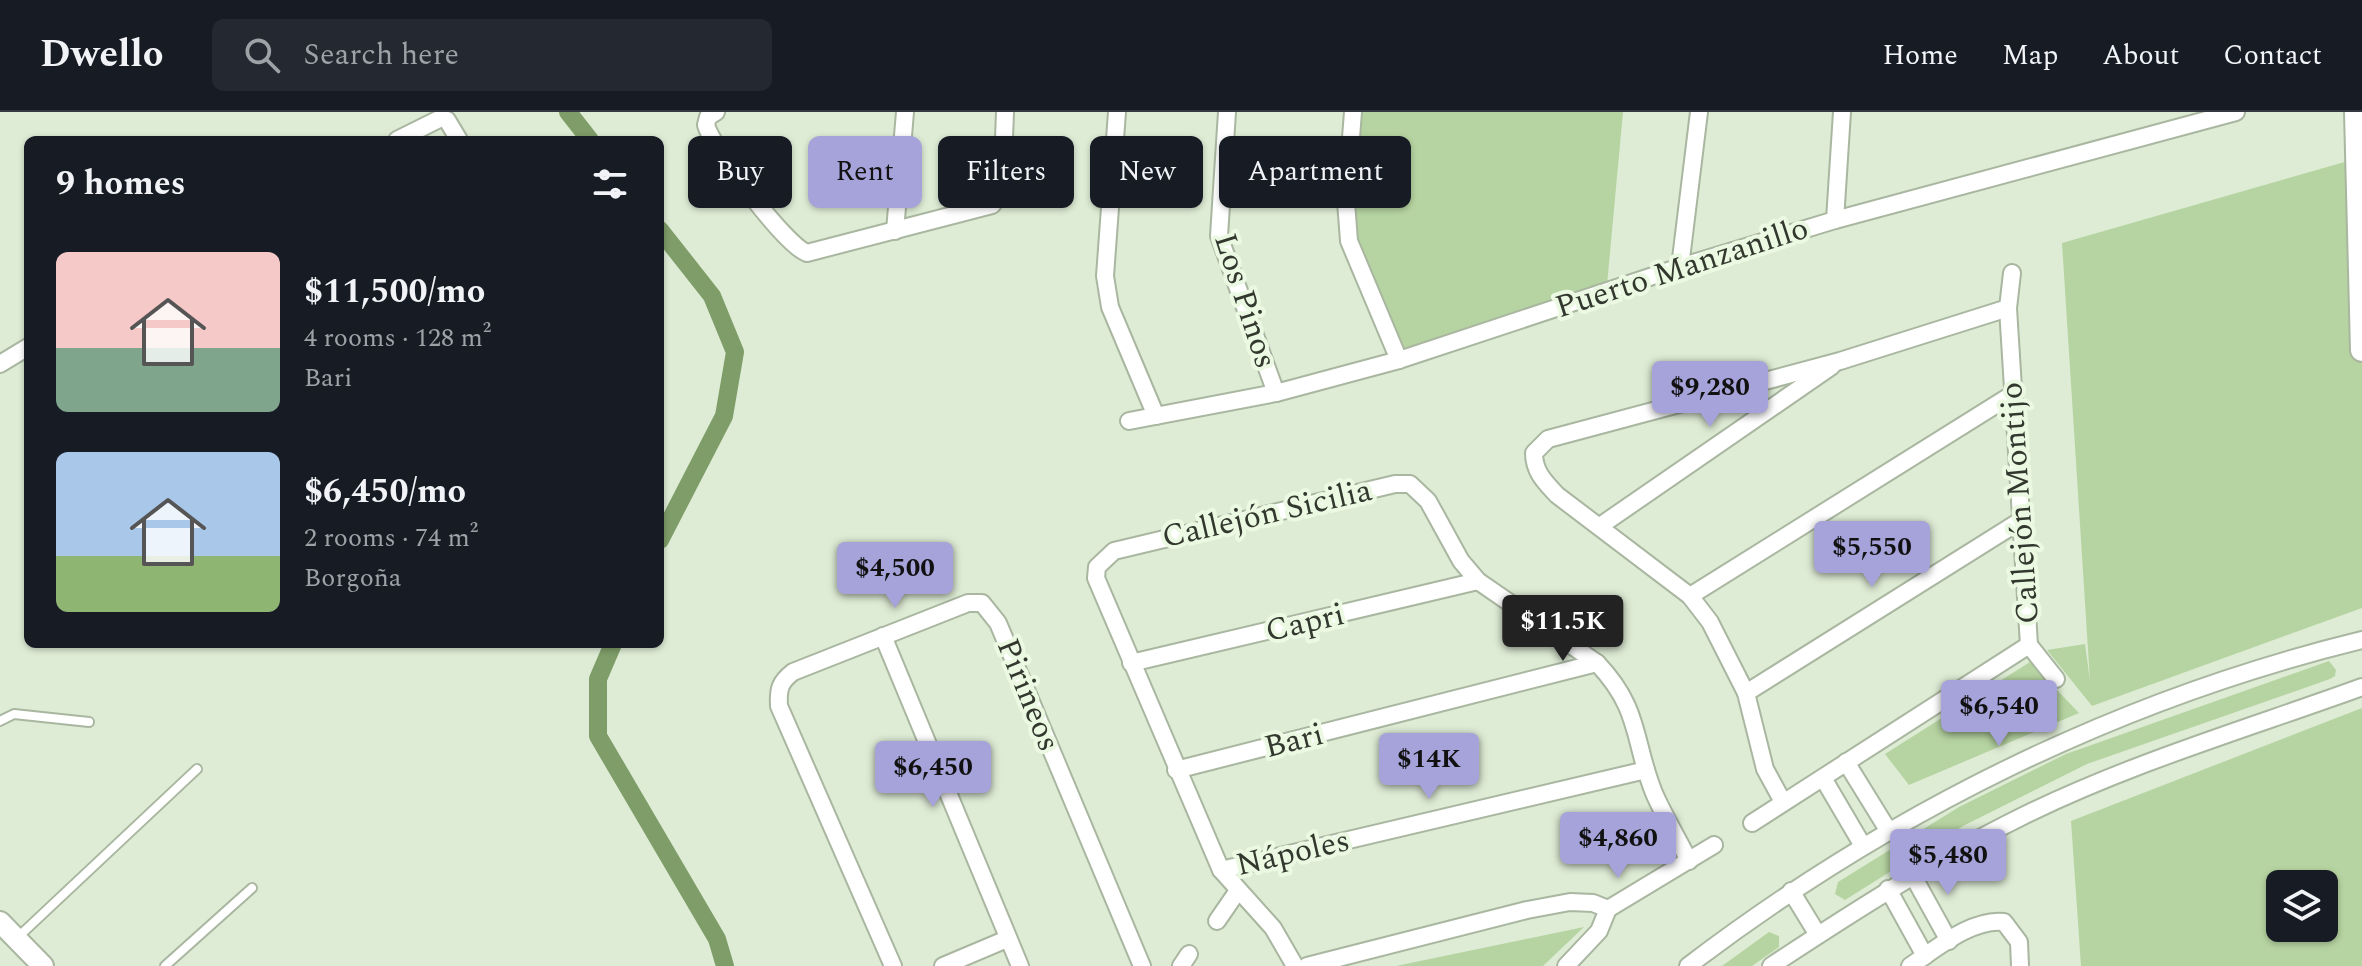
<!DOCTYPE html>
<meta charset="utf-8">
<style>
:root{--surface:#171b24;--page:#242831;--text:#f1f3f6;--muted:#9ea1a6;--line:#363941;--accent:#a6a3da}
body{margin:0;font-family:Spectral,serif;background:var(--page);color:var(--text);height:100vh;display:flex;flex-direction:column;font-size:30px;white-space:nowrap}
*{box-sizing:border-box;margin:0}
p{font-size:26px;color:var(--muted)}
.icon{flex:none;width:44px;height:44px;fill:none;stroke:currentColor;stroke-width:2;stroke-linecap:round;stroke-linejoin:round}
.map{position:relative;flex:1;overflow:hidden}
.drawer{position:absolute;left:24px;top:24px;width:640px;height:512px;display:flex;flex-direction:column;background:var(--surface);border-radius:12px;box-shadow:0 2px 6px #0004}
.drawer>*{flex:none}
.top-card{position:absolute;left:688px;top:24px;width:760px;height:72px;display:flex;gap:16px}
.fabs{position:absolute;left:2266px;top:758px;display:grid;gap:16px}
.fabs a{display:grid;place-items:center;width:72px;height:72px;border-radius:12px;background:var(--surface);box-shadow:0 2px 6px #0004;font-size:40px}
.price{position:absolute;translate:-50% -68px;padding:0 18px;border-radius:8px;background:var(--accent);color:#111;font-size:26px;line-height:52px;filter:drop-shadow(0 2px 4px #0008)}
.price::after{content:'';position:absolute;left:50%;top:48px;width:24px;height:18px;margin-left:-12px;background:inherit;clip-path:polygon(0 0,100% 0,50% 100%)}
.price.current{background:#222;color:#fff}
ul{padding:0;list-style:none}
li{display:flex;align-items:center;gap:24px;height:200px;padding:0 32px}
li span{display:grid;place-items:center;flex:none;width:224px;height:160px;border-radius:12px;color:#555}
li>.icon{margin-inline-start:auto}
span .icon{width:96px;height:96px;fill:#fffc;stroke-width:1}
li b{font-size:34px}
h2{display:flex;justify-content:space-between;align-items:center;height:96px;padding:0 32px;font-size:34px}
.pill{padding:0 28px;border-radius:12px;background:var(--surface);box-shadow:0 2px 6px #0004;font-size:28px;line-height:72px}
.pill.current{background:var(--accent);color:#111}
header{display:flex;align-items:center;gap:48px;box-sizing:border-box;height:112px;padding:0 40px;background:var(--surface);border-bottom:2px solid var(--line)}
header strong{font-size:38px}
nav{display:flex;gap:44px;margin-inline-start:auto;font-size:28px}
.search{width:560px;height:72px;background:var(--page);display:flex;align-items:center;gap:20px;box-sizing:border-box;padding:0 28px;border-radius:12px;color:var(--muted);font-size:30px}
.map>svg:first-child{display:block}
.green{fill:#b6d4a1;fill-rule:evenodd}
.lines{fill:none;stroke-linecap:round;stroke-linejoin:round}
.canal{stroke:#7e9d68;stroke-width:18}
.service-casing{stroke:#a9b6a0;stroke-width:12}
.minor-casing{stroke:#a9b6a0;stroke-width:20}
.tertiary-casing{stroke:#a9b6a0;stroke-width:24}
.secondary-casing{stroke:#a9b6a0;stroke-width:26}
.service{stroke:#fff;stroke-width:8}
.minor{stroke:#fff;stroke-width:16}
.tertiary{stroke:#fff;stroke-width:20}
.secondary{stroke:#fff;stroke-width:22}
.labels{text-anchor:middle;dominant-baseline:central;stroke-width:8;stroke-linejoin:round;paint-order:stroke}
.street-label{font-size:32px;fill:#33382f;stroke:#ebf9e2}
</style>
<header>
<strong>Dwello</strong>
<div class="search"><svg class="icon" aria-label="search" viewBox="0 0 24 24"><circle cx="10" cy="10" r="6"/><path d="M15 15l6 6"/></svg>Search here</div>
<nav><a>Home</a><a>Map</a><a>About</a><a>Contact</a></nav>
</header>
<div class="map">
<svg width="2362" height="854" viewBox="0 0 2362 854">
<rect width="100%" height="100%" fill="#deecd5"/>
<g class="green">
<path d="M1358,0H1623L1607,173L1402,239L1353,132L1350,93Z"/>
<path d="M2362,45V496L2092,594L2047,538L2085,532L2090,569L2062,131Z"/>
<path d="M2329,549L2336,558L2335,564L2330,567L2087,652L1963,714L1845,788L1835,782L1838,770L1959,695L2066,642Z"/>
<path d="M2030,550L2079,601L1909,673L1885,642Z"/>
<path d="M2362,596V854H2081L2071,709ZM2280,772H2324V816H2280Z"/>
<path d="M1584,815L1543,854H1396Z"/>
<path d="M1769,820L1779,824V835L1752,854H1722Z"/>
</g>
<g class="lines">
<g class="canal">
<path d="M568,0L590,28"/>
<path d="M660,118L712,184L735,240L724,304L660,428"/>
<path d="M613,532L598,567V624L717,827L725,854"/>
</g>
<defs>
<g id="service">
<path d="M0,609L14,602L89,610"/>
<path d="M17,826L197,657"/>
<path d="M165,854L252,776"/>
</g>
<g id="minor">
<path d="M716,0L708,5L706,13C713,37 785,133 807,141L992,93L1002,79L1005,0"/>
<path d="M1117,0L1105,164L1110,195L1156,304"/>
<path d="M1227,0L1219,124L1276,281"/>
<path d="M1353,0L1346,90L1349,129L1399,248"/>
<path d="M397,28L441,6L447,8L459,28"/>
<path d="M1835,108L1842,0"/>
<path d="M895,119L905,0"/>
<path d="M1680,155L1699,0"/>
<path d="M2012,161L2008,196L2029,533"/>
<path d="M0,252L28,235"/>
<path d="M1129,309L1276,281L1399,248L1680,155L1835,108L2236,0"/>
<path d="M1600,414L1832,254"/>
<path d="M1690,484L2013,282"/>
<path d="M883,524L1020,854"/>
<path d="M2029,533L2056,567"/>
<path d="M1131,551L1478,469"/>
<path d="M1746,581L2020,409"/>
<path d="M1846,650L1888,718"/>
<path d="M1176,658L1597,551"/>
<path d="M1823,666L1863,734"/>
<path d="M1783,690L1765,657L1746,581L1710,510L1690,484L1557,383C1545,370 1534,360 1534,341L1548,327L1840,249L2008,196"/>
<path d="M1752,711L2029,533"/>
<path d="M1221,758L1646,658"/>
<path d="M1912,762L1949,829"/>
<path d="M1888,777L1925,844"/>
<path d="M1791,779L1818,823"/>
<path d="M1217,809L1237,780"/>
<path d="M893,854L779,594C778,577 780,570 793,560L968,491H982L998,511L1142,854"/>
<path d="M943,854L1007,827"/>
<path d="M1181,854L1189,842"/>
<path d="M1295,854L1273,816L1221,758L1096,466L1097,455L1114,439L1395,372H1410L1428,389L1461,449L1478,469L1597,551C1641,597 1633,629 1654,681C1664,704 1678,727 1689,749"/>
<path d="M1307,854L1527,798L1570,790L1593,791L1608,797"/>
<path d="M1566,854L1599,819L1608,797L1714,733"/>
<path d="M1688,854C1889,701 2116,588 2362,528"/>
<path d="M1771,854C1853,800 1934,748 2021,705C2130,651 2249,616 2362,575"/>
<path d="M1910,854C1936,837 1972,806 2004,810L2019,830L2020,854"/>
</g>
<path id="tertiary" d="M0,810L43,854"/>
<path id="secondary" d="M2356,0L2362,238"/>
</defs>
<use href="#service" class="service-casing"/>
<use href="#minor" class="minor-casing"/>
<use href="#tertiary" class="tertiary-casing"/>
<use href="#secondary" class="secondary-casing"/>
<use href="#service" class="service"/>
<use href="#minor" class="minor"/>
<use href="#tertiary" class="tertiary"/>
<use href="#secondary" class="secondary"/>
</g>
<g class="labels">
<g class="street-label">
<text transform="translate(1682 156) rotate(-18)">Puerto Manzanillo</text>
<text transform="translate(1245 189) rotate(72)">Los Pinos</text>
<text transform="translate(2020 391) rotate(-94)">Callejón Montijo</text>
<text transform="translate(1267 402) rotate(-13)">Callejón Sicilia</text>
<text transform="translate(1305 511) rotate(-13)">Capri</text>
<text transform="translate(1028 583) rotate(68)">Pirineos</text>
<text transform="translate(1294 629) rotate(-14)">Bari</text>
<text transform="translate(1293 741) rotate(-13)">Nápoles</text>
</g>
</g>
</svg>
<div class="fabs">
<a><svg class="icon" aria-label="layers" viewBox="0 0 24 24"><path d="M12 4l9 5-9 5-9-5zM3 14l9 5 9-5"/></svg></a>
</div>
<b class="price" style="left:1710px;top:317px">$9,280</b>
<b class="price" style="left:1872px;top:477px">$5,550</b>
<b class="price" style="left:895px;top:498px">$4,500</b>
<b class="price current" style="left:1563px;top:551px">$11.5K</b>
<b class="price" style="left:1999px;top:636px">$6,540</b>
<b class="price" style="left:1429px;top:689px">$14K</b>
<b class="price" style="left:933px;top:697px">$6,450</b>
<b class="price" style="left:1618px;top:768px">$4,860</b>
<b class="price" style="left:1948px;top:785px">$5,480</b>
<div class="top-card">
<a class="pill">Buy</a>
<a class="pill current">Rent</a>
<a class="pill">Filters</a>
<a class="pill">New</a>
<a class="pill">Apartment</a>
</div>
<section class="drawer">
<h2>9 homes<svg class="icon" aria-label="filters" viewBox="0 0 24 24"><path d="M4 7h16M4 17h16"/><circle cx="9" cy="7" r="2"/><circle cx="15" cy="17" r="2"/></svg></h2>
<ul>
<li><span style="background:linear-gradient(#f6c9c9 60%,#7fa58c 0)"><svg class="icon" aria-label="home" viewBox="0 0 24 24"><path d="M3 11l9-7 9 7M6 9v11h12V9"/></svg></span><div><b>$11,500/mo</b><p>4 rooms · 128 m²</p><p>Bari</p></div></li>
<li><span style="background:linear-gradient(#a9c7e8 65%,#8fb573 0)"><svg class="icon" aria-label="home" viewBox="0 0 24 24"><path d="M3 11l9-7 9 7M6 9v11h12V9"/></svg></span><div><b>$6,450/mo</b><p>2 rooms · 74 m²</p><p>Borgoña</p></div></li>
</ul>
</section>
</div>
